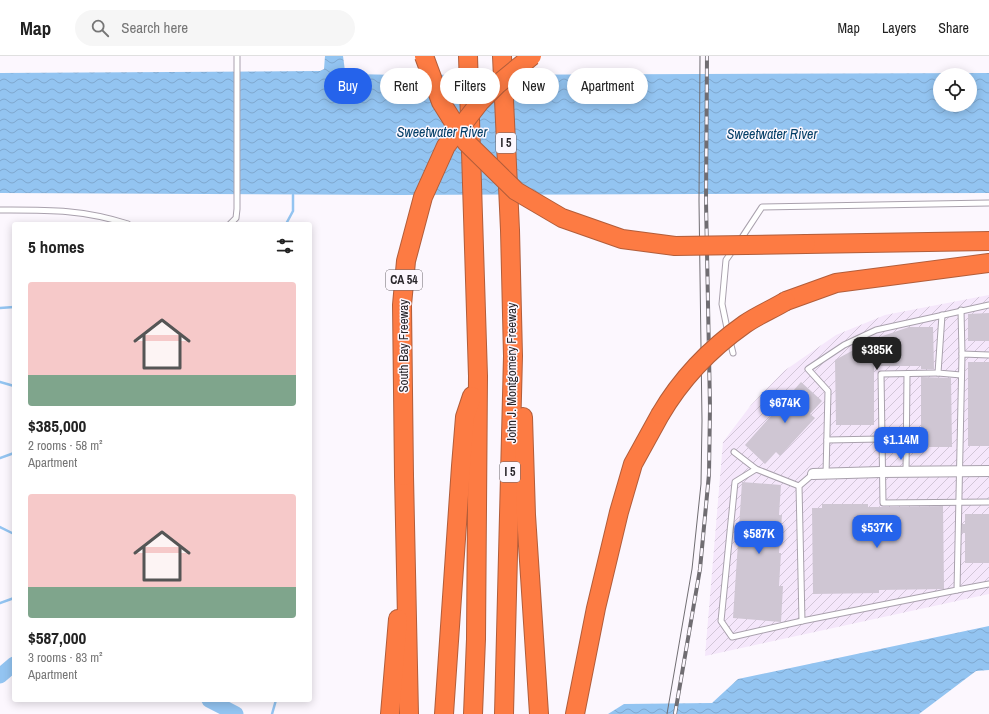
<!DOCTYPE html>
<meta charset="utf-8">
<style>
:root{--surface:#fff;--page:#f6f6f6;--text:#222;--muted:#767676;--line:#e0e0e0;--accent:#2563eb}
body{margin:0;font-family:"Archivo Narrow",sans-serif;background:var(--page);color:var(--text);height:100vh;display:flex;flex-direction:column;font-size:15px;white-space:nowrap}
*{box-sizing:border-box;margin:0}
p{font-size:13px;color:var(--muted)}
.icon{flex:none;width:22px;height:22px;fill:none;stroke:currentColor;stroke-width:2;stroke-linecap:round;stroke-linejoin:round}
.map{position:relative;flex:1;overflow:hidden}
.details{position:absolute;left:12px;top:166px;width:300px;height:480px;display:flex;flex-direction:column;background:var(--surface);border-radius:4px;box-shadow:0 2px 10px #0003}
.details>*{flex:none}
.banner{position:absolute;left:324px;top:12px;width:380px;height:36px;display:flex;gap:8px}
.controls{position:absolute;left:933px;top:12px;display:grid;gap:8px}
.controls a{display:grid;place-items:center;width:44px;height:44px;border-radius:50%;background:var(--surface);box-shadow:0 2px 10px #0003;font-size:20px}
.price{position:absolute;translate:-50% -34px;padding:0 9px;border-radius:8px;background:var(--accent);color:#fff;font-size:13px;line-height:26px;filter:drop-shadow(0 1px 2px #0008)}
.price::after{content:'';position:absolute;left:50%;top:24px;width:12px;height:9px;margin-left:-6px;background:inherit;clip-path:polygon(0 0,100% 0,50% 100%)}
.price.current{background:#222;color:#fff}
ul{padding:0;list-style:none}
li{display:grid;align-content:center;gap:8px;height:212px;padding:0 16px}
li span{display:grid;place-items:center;height:124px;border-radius:4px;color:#555}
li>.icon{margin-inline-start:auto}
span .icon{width:72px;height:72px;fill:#fffc;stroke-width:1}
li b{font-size:17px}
h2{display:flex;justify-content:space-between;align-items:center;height:48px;padding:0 16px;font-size:17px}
.tag{padding:0 14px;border-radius:18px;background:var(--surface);box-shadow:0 2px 10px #0003;font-size:14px;line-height:36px}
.tag.current{background:var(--accent);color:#fff}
header{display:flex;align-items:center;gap:24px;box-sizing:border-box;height:56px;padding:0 20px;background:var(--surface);border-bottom:1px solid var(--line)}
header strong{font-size:19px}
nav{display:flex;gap:22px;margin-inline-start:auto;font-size:14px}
.search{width:280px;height:36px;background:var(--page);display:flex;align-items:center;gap:10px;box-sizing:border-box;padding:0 14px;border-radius:22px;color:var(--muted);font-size:15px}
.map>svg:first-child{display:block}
.industrial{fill:url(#industrial-furrows)}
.water{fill:url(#water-waves);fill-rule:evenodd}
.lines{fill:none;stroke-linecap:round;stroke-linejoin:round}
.stream{stroke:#93c4f1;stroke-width:2.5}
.river{stroke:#93c4f1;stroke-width:15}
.building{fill:#cfc6d3}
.lane-casing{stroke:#a9a1ad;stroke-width:7}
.street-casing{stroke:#a9a1ad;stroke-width:12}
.highway-casing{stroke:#b25d3a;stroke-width:20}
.lane{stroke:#fff;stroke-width:5}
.street{stroke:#fff;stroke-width:10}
.highway{stroke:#fd7b43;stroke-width:18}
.tram{stroke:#706d72;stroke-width:1}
.rail-casing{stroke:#706d72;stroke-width:4}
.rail{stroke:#fcf7fe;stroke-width:2.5;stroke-dasharray:8;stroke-linecap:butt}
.highway-bridge-casing{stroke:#b25d3a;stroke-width:20;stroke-linecap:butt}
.highway-bridge{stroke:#fd7b43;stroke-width:18}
.labels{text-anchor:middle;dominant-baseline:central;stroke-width:3;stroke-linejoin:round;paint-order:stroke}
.shield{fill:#fcf7fe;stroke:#68646a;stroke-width:1}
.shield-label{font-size:12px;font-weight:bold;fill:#28252a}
.street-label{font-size:13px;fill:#28252a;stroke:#fcf7fe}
.water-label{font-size:14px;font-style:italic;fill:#053f68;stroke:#fcf7fe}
</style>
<header>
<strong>Map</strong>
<div class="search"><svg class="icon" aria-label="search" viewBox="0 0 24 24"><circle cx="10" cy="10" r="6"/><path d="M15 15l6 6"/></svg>Search here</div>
<nav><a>Map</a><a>Layers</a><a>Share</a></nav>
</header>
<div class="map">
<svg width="989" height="658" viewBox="0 0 989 658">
<defs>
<pattern id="industrial-furrows" width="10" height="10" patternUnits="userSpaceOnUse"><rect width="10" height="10" fill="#f5e7fb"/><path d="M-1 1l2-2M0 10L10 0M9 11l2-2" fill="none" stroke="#d2c6d7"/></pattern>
<pattern id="water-waves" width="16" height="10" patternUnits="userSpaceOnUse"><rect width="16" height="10" fill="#93c4f1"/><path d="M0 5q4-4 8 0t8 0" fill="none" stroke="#7fa8cf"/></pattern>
</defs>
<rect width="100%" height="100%" fill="#fcf7fe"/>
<path class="industrial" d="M989,239V538L705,600L723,386L751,349L784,315L836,279L885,259Z"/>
<g class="water">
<path d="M325,0H343L345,15L354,18L398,19L989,17V137L399,139L0,137V17L320,15L324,13ZM940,19H970V49H940Z"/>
<path d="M989,570V614L976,615L919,658H608L624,648L712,647L738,623Z"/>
</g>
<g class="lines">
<g class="stream">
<path d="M286,168L293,155V139"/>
<path d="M0,252L14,251"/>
<path d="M0,326L14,330"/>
<path d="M0,402L14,397"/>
<path d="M0,471L14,478"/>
<path d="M0,547L14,542"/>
<path d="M272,658L276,644"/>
</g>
<g class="river">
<path d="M0,620L14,608"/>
<path d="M209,644L236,658"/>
</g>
</g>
<g class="building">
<path d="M989,257V285H968V258Z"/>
<path d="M909,271H933L934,313H921V310H874V369H836L835,304L874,283Z"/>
<rect x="968" y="306" width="21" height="84"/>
<path d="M921,321L951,322L952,391H921Z"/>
<path d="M801,326L822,345L810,358L815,362L780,400L776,396L765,408L745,389Z"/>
<path d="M742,426L781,429L779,459H782L779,497H781L779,530H783L781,566L733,562Z"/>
<path d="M822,448H868V451H883L943,450L944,533L879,534V537L813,538L812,452H822Z"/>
<path d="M965,458H989V507H965V477H962V468H965Z"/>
</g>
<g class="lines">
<defs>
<g id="lane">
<path d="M0,154C47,154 82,153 128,168"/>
<path d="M230,168L236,162L237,153V0"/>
<path d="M739,186L762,151L989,147"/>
<path d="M961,254L962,298"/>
<path d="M942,259L938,317L961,319"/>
<path d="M728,277L722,248L726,204L733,194"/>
<path d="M730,285L733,297"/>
<path d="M938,317L881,318L883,447L989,446"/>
<path d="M827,384L881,383"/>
<path d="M734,396L756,413"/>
<path d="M906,416L907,318"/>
<path d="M813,418L799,430L802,565L957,534L962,298L989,299"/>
<path d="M826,418L828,335L808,313L844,289L876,274L989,249"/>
<path d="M799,430L756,413L735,426L721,565L732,581L802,565"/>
<path d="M957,534L989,528"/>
</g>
<path id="street" d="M813,418L881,416L989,415"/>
<g id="highway">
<path d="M468,0L478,320L476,583L473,658"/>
<path d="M502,0L510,174L513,300L504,658"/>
<path d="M806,188L989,185"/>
<path d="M786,245L836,227L989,207"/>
<path d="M523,361L526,459L539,658"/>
<path d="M404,420L409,658"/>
<path d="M390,658L398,563"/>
<path d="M444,658L461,410L465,361L472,340"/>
<path d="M575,658L596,552L619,456L633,408L660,359"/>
</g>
</defs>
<use href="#lane" class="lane-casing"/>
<use href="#street" class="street-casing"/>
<use href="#highway" class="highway-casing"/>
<use href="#lane" class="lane"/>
<use href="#street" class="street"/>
<use href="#highway" class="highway"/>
<path class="tram" d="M667,658L692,513L701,428L702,365L699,145L700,0"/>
<defs>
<path id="rail" d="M675,658L700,513L709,418L710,351L706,145L707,0"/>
</defs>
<use href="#rail" class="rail-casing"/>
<use href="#rail" class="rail"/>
<defs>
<g id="highway-bridge">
<path d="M424,0L441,46L466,86L516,135L562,162L622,183L675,190L806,188"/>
<path d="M660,359C681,323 711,292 745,268C758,259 773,253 786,245"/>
<path d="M404,420L402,249L406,205L423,141L446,90L480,46L498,28L532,0"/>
</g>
</defs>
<use href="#highway-bridge" class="highway-bridge-casing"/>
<use href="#highway-bridge" class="highway-bridge"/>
</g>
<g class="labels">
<g class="shield">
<rect x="496" y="77" width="20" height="20" rx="3"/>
<rect x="386" y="214" width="36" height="20" rx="3"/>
<rect x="500" y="406" width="20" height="20" rx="3"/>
</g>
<g class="shield-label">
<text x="506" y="87">I 5</text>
<text x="404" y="224">CA 54</text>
<text x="510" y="416">I 5</text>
</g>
<g class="street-label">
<text transform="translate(403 290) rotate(-90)">South Bay Freeway</text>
<text transform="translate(511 317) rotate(-90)">John J. Montgomery Freeway</text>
</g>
<g class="water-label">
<text x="442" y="76">Sweetwater River</text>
<text x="772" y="78">Sweetwater River</text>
</g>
</g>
</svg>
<div class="controls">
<a><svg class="icon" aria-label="locate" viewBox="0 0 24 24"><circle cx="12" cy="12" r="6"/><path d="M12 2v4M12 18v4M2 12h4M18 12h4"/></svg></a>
</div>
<b class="price current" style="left:877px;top:315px">$385K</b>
<b class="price" style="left:785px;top:368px">$674K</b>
<b class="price" style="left:901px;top:405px">$1.14M</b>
<b class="price" style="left:877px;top:493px">$537K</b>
<b class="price" style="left:759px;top:499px">$587K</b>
<div class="banner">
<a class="tag current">Buy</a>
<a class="tag">Rent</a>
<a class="tag">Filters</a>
<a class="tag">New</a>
<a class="tag">Apartment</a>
</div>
<section class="details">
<h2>5 homes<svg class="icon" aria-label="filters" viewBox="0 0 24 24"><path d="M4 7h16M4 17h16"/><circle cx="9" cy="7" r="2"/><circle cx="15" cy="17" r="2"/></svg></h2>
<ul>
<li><span style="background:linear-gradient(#f6c9c9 75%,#7fa58c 0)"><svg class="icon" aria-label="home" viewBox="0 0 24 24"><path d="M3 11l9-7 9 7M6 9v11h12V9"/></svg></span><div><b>$385,000</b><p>2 rooms · 58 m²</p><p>Apartment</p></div></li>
<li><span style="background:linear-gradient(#f6c9c9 75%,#7fa58c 0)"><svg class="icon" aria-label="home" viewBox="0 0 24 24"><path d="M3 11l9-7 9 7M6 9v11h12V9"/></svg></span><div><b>$587,000</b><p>3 rooms · 83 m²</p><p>Apartment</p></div></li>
</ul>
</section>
</div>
